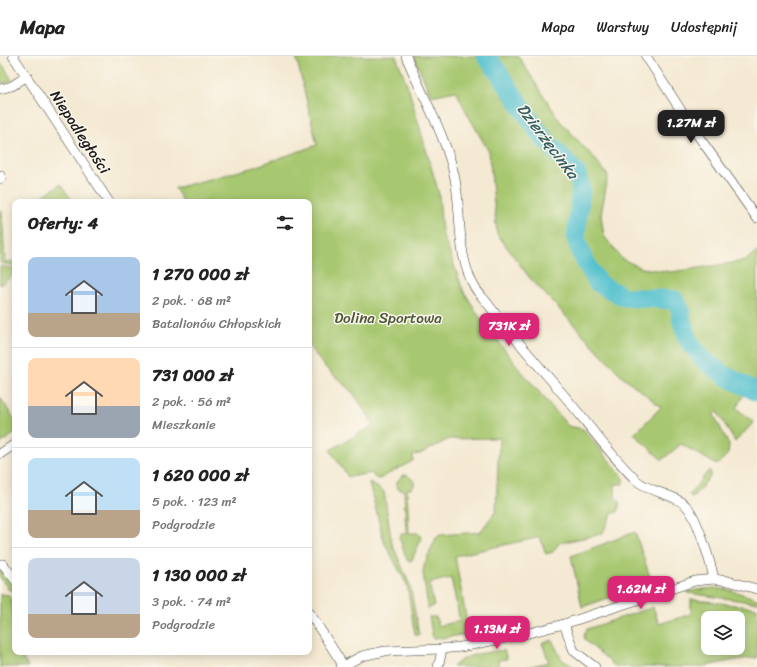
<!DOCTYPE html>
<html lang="pl">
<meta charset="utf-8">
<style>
:root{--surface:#fff;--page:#f2f2f2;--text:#222;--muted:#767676;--line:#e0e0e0;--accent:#db2777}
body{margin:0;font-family:Sriracha,sans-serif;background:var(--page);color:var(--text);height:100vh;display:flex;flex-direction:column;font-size:15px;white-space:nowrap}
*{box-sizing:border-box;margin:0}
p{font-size:13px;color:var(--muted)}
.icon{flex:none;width:22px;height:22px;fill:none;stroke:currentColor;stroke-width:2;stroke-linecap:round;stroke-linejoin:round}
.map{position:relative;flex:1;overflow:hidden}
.sheet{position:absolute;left:12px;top:143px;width:300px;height:456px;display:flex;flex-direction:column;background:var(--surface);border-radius:8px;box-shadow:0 2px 10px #0003}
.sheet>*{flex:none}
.buttons{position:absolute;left:701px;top:555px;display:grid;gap:8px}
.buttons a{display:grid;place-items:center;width:44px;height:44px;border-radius:8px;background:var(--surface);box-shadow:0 2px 10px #0003;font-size:20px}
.price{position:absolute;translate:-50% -34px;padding:0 9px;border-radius:8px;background:var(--accent);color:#fff;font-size:13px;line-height:26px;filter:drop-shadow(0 1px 2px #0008)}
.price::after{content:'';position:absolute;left:50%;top:24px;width:12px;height:9px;margin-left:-6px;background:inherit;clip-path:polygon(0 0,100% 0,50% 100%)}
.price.current{background:#222;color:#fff}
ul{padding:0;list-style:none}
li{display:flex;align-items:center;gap:12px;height:100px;padding:0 16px}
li+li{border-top:1px solid var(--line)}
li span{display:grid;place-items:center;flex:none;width:112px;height:80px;border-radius:8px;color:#555}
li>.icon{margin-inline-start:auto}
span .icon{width:48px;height:48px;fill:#fffc;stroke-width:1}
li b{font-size:17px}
h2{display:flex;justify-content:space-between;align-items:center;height:48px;padding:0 16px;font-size:17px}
header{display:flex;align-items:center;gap:24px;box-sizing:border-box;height:56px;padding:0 20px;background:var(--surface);border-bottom:1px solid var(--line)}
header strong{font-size:19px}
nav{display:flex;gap:22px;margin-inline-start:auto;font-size:14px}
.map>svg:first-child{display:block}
.green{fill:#a7c76f;stroke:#627246;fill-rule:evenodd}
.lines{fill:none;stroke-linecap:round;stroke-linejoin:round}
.river{stroke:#55c1cf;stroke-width:19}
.minor-casing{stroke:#3c3b37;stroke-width:10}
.minor{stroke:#fff;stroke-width:9}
.labels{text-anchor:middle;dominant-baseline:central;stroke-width:3;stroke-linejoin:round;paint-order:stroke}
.street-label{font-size:15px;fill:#1c1c1c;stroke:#fbf7ec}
.park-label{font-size:15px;fill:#4d5839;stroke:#fbf7ec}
.water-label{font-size:16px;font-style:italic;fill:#335e64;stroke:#fbf7ec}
</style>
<header>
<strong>Mapa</strong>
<nav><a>Mapa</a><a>Warstwy</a><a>Udostępnij</a></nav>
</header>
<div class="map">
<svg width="757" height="611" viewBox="0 0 757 611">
<rect width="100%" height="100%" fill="#fbf7ec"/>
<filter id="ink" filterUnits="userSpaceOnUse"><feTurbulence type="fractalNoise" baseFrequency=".025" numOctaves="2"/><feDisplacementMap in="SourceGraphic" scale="8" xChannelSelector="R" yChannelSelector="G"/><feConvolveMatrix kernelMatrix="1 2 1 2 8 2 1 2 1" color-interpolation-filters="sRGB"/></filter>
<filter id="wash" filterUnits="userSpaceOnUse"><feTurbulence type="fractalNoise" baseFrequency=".012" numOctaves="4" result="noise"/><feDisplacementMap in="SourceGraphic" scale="16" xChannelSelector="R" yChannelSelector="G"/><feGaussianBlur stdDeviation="0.9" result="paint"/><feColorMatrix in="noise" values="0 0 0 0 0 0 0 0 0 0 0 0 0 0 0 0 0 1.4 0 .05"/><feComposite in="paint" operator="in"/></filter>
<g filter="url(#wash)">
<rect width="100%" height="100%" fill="#f4e9d2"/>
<g class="green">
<path d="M296,0H396L408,31L439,138L442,176L463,234L479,260L518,311L568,370L583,373L623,421V428H615V442L620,446L618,456L612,458L602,478L559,487L553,496L546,498L540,481L455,500L469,578L433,583L429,561H436L438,570L460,565L451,522L429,527L434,550L428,552L423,517L424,509L436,482L440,479L480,476L496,455L499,382L449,383L420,398L413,399V405L384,420L382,422L378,423L374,421L372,417L348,421L330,394L374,369L354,338L323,309L309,290V146H183L175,132L251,112L317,89Z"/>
<path d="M414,0H518L560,65L597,105L608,120L601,159L604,180L622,203L642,212L671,216L745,205L757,195V336L736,327L733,331L745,337L736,352L754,366L735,386L717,355L714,359L729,389L728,398L717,409L681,388L662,404L634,378L661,351L621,319L529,221L497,178L489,96L468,59L456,35L431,40Z"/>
<path d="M0,7L3,9L12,24L9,26L0,27Z"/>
<path d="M61,128L73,146H38L36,144Z"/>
<path d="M0,155H2L5,206L15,205V210L0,207Z"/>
<path d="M0,210L15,213V218L0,229Z"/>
<path d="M0,341L15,364V377L0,388Z"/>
<path d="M709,414L711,417L710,421L693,441L689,439Z"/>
<path d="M404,419H407L414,425V430L411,433H407L409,477H417L420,479L421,483L412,504L409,505L407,504L399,481L401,478H406L404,434H400L397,432V425Z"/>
<path d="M370,426L384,436L392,488L410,529L419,579H415L407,529L384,486L369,427Z"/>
<path d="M635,476L652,527L582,551L571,500Z"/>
<path d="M0,512L4,513L15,529V539L13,534H9L0,521Z"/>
<path d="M714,532L730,534L757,543V547L688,537V535Z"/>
<path d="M0,538L9,539L11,541L15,578V596H19L28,611H0Z"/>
<path d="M691,543L757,552V602C736,602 717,609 696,611C671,611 642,611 616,611L585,584L584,579L587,573L653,551L659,568L691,558ZM708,562H738V592H708Z"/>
<path d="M552,584L562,604L575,611H527L549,606L542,587Z"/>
<path d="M504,594L507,603L498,604L500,611H453C465,597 487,597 504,594Z"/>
</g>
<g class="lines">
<path class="river" d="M486,0L498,16L540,78L577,118L581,131L576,182L582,200L598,227L624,241L675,244L681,255V262L689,286L704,304L724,319L757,336"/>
</g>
</g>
<g filter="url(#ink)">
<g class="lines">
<defs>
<g id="minor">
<path d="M13,0L109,146"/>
<path d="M406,0C422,39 447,82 455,123C462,159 456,199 475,232C480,239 486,245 491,252C513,281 538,309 562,337C587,366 608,397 636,424C650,437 677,438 688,452C698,464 711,508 714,523"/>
<path d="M646,0L689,67L757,162"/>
<path d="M0,33L12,30L27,20"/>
<path d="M0,119L1,122L0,123"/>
<path d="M0,398L15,388"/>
<path d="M0,508H3L15,524"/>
<path d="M309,556L343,609"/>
<path d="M564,568L574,595L595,611"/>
<path d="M341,611L362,600L385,595L441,593L461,591L521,579L564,568L695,525L714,523L728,525L757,533"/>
<path d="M438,611L441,599V593"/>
</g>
</defs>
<use href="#minor" class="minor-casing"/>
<use href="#minor" class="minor"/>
</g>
</g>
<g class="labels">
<g class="street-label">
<text transform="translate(80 76) rotate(57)">Niepodległości</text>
</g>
<g class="park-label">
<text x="388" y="262">Dolina Sportowa</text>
</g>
<g class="water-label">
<text transform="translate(548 85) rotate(53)">Dzierżęcinka</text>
</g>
</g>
</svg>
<div class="buttons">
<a><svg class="icon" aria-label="layers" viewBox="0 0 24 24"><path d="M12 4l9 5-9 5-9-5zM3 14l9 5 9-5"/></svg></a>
</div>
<b class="price current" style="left:691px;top:88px">1.27M zł</b>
<b class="price" style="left:509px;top:291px">731K zł</b>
<b class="price" style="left:641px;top:554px">1.62M zł</b>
<b class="price" style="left:497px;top:594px">1.13M zł</b>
<section class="sheet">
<h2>Oferty: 4<svg class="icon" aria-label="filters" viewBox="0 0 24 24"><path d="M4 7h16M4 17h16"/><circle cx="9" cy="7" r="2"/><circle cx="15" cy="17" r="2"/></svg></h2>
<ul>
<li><span style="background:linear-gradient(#a9c7e8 70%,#b9a48a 0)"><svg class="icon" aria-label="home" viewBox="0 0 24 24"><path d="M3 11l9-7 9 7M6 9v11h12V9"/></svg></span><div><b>1 270 000 zł</b><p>2 pok. · 68 m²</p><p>Batalionów Chłopskich</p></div></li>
<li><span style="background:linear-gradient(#ffd9b3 60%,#9aa5b1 0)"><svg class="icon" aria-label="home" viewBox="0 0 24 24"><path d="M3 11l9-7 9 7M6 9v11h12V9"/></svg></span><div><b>731 000 zł</b><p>2 pok. · 56 m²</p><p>Mieszkanie</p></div></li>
<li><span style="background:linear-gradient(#bfe0f5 65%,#b9a48a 0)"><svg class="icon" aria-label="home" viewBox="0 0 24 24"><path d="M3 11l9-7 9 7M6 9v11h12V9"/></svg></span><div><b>1 620 000 zł</b><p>5 pok. · 123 m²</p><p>Podgrodzie</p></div></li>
<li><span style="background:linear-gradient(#c9d6e8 70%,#b9a48a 0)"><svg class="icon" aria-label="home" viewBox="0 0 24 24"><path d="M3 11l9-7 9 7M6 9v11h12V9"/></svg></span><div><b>1 130 000 zł</b><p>3 pok. · 74 m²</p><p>Podgrodzie</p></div></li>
</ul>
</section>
</div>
